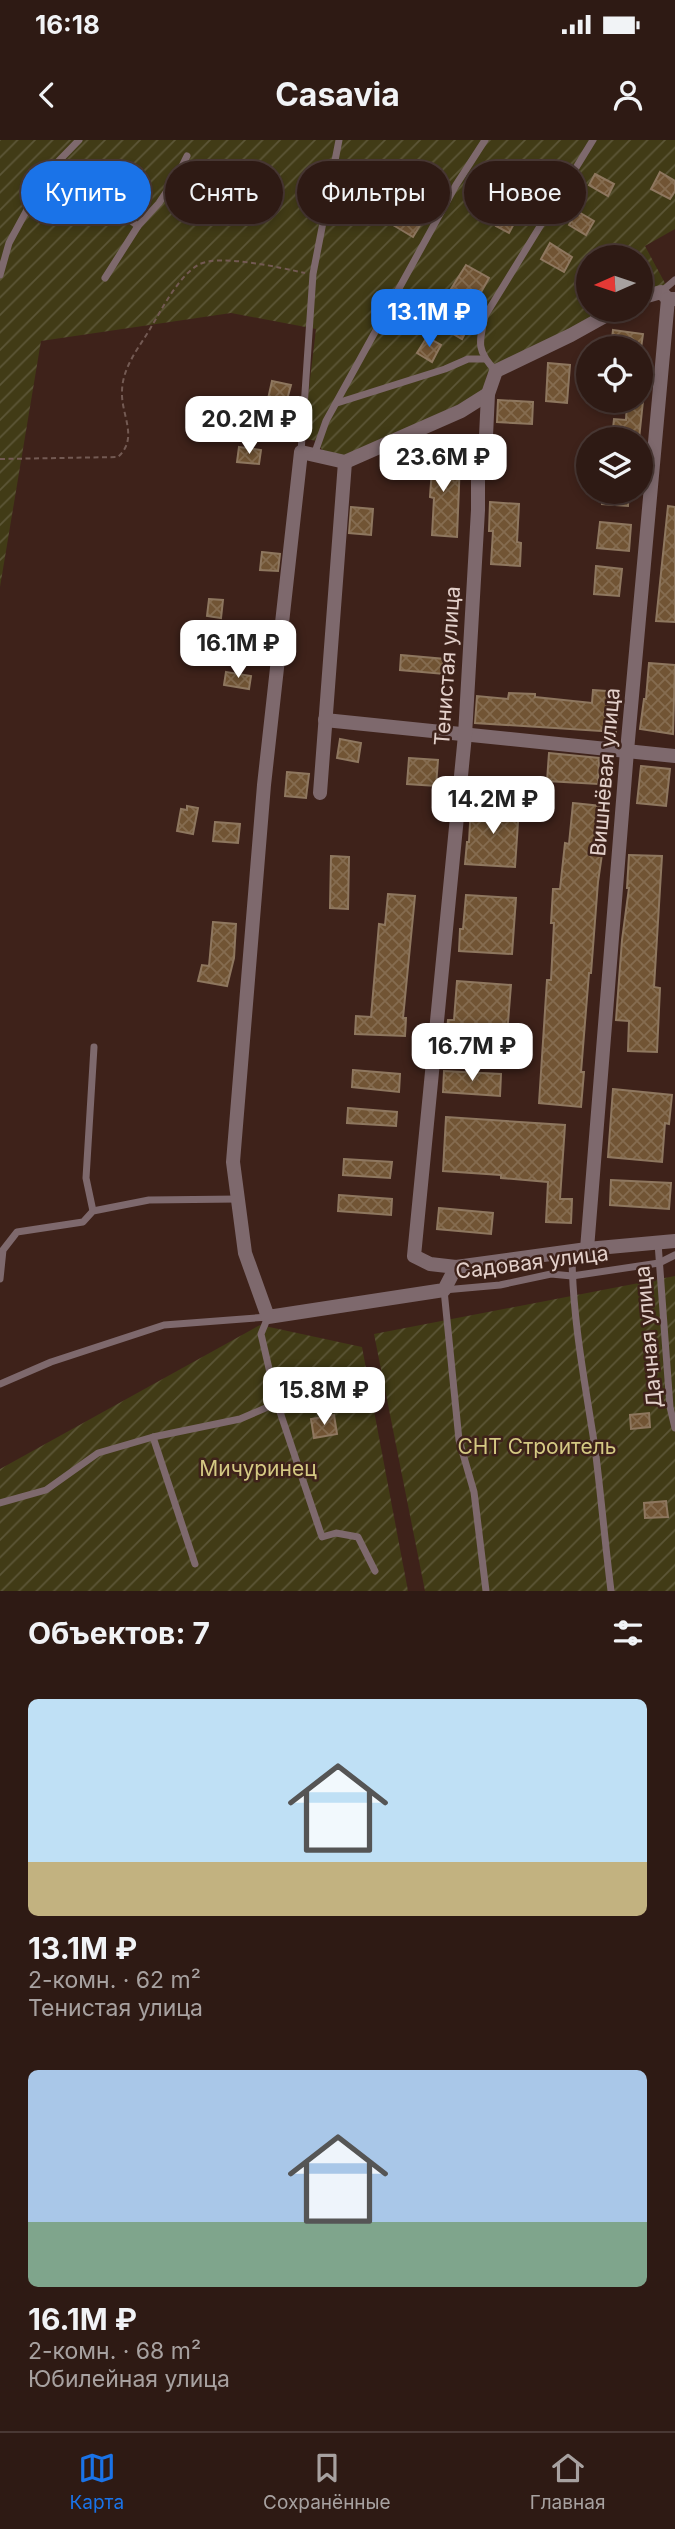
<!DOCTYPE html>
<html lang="ru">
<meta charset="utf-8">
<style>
:root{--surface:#2e1a14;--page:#3a2722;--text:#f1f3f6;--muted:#a7a1a0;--line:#493834;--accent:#1a73e8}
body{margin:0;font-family:Inter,sans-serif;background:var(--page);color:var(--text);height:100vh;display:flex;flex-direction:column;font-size:26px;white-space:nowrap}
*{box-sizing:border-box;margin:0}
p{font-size:23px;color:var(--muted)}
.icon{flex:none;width:38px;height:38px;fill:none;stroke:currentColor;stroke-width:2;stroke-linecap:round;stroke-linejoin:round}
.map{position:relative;height:1451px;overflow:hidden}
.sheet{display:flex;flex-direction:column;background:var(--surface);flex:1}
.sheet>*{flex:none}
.top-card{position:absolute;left:21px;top:21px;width:634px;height:63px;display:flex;gap:14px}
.needle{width:46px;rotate:267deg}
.tools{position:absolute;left:576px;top:105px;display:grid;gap:14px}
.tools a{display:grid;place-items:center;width:77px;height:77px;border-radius:50%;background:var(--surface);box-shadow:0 4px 10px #0003,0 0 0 2px var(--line);font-size:35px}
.price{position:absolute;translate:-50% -60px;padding:0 16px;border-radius:14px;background:#fff;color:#222;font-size:23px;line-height:46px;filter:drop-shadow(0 2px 4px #0008)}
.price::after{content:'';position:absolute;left:50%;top:42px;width:21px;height:16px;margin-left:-10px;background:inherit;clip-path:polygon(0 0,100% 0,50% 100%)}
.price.on{background:var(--accent);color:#fff}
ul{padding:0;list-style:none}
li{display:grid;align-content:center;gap:14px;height:371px;padding:0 28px}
li span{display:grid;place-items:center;height:217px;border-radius:10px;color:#555}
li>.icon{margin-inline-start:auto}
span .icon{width:126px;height:126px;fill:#fffc;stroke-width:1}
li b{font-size:30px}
h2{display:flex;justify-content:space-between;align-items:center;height:84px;padding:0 28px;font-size:30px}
.tag{padding:0 24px;border-radius:32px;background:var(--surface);box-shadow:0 4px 10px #0003,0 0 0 2px var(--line);font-size:24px;line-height:63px}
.tag.on{background:var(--accent);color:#fff}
.status{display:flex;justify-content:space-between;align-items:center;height:49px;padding:0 35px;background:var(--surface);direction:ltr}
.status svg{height:19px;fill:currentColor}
header{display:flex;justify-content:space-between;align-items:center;height:91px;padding:0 28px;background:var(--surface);font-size:32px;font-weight:700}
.tab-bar{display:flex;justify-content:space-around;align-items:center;height:98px;border-top:2px solid var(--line);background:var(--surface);font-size:19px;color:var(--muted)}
.tab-bar a{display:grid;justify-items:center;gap:4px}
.tab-bar .on{color:var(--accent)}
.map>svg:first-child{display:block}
.garden{fill:url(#garden-furrows)}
.building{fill:url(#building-cross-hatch);stroke:#8e775f;stroke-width:2}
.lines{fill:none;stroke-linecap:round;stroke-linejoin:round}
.path{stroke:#735a53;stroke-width:2;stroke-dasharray:5 3.5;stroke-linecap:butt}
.service{stroke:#7e696d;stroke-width:7}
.minor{stroke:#7e696d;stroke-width:14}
.labels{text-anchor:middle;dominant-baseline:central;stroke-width:5;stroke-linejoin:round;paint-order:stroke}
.street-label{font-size:21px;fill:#e3d0ca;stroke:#3e221a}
.park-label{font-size:21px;fill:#d4c983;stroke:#3e221a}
</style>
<div class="status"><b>16:18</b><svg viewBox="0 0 49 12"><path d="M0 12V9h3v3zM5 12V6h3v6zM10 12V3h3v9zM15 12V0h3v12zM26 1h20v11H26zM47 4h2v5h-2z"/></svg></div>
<header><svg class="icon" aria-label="back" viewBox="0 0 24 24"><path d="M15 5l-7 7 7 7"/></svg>Casavia<svg class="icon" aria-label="person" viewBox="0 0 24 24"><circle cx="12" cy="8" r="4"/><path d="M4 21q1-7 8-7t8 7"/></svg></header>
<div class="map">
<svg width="675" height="1451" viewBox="0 0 675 1451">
<defs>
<pattern id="garden-furrows" width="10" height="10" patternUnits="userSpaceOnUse" patternTransform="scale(1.75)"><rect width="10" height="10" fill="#413b16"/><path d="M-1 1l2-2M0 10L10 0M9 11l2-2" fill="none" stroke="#5c5637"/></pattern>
<pattern id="building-cross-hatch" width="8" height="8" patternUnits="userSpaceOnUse" patternTransform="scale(1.75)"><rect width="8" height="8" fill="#715434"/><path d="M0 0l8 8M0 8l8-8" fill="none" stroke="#856c50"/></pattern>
</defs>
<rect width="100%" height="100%" fill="#3e221a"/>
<g class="garden">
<path d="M0,0H675V89L645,106L666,145L641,155L640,117H588V170H611L487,234L484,252L346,319L323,311L316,301L303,298L316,189L231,173L41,201L0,447Z"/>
<path d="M675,1136V1451H425L374,1194Z"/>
<path d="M260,1185L362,1207L408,1451H0V1329Z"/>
</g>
<g class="building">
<path d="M660,32L675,41V51L670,59L651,49Z"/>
<path d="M595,34L614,44L608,56L589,45Z"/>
<path d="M529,39L542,46L533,64L520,56Z"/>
<path d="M397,68L422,82L413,97L388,82Z"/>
<path d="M577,71L594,81L586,95L569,85Z"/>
<path d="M502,73L516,80L509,93L496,86Z"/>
<path d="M550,103L572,117L564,132L541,119Z"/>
<path d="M466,125L489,138L475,163L451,149Z"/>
<path d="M458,177L470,184L462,199L450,192Z"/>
<path d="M613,190L643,194L641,208H611Z"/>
<path d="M427,197L441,205L432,222L417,213Z"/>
<path d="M548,223L570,225L567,263L546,261Z"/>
<path d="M272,241L291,245L281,281L264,277Z"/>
<path d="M498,260L533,262L532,284L497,282Z"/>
<path d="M627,261H643L639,299H612L614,279L626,280Z"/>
<path d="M239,307L261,310L259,324L237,322Z"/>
<path d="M414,318L460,321L457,397L432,395L434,358L430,357L432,329L413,328Z"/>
<path d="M602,352H629L628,366L602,364Z"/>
<path d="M490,362L519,364L517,402L521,403L520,426L491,424L493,391H489Z"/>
<path d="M668,366L675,367V482L656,481Z"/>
<path d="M351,367L373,369L371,395L349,393Z"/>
<path d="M600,382L631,385L629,411L597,408Z"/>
<path d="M262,412L280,414L278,431L260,430Z"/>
<path d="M596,426L622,429L619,456L594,454Z"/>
<path d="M209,459L223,460L221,478L207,476Z"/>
<path d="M401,515L445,519L444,534L400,530Z"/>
<path d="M649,523L675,525L673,594L640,589L644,559H646Z"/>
<path d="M226,532L251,536L249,549L224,545Z"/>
<path d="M593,550L620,552L616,592L475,583L477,556L508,559L509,553L535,554V557L592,563Z"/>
<path d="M340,599L361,603L358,622L337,618Z"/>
<path d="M549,613L599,618L598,644L547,641Z"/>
<path d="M409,618L438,620L436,646L407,644Z"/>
<path d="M641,626L670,629L666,666L637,663Z"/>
<path d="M287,632L309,634L306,658L285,656Z"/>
<path d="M573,663L601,666L597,707H603L598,742L591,833H589L581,932H584L581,967L539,963L547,840H551L554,783H551L553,749H560L565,703L569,704Z"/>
<path d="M471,665L519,668L515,727L465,724L467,702H469Z"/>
<path d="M187,666L198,668L193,694L177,691L181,669L187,670Z"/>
<path d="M215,682L240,684L238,703L213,701Z"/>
<path d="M629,715L662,716L654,847L660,848L657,912L628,911L629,881L616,880L622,800L629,748H627Z"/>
<path d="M331,716L349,717L348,769L330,768Z"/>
<path d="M388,754L415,756L403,878H406L405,896L355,894L356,876L371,877L379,784L385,785Z"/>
<path d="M466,755L516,758L512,814L459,811L460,789H463Z"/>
<path d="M213,782L236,784L234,818L227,846L198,841L202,825L209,826Z"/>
<path d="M457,841L511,845L506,907L446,903L448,880H454Z"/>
<path d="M353,930L400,934L399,952L352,947Z"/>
<path d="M444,931L501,934L500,956L443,952Z"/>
<path d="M613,949L672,955L669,984L665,983L662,1022L608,1017Z"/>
<path d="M348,968L397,972L396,986L347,983Z"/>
<path d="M446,977L565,985L560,1059H572L571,1083L546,1082L548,1042L501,1038V1035L443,1031Z"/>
<path d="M344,1019L392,1022L390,1038L343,1035Z"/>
<path d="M611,1040L671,1043L669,1069L610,1065Z"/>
<path d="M339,1055L392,1059L391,1075L338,1071Z"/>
<path d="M439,1068L493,1073L491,1094L437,1089Z"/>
<path d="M649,1273L650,1287L631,1289L630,1275Z"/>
<path d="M334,1275L337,1294L314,1298L311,1279Z"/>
<path d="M666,1361L668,1377L645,1378L644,1363Z"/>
</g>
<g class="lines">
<path class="path" d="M0,319L118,317C139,298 121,275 122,252C122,228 138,209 150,189C162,169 178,137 198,125C218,113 282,128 305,133"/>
<g class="service">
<path d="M55,25L138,86"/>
<path d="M0,135L9,103L47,33L79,0"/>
<path d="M105,138L138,86L159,63L177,36L187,16"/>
<path d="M661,152L675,140"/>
<path d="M496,231C476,211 479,202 485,176L593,0"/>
<path d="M337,263L445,229L468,219H484"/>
<path d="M301,312L313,134L339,0"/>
<path d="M314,315L326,281L456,45L485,0"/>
<path d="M93,1071L86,1038L94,907"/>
<path d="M658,1103L670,1267L675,1288"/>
<path d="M572,1112C572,1177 585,1243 595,1308C601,1355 605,1403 611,1451"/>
<path d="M0,1139L3,1110L17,1092L83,1082L93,1071L149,1060L238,1059"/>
<path d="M0,1244L51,1222L164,1185L268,1177L261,1194L277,1263"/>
<path d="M153,1297L195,1424"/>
<path d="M0,1363L46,1350L98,1313L153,1297L240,1279L277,1263L322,1397L336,1393L358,1397L375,1431"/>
<path d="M486,1451L474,1352L459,1300L444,1150L500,1145L551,1134L572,1136L659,1123L675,1115"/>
</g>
<g class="minor">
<path d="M640,158L661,152L668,159H675"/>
<path d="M488,254L461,271L345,322L301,312L264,645L233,1022L245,1113L268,1177L444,1150L456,1127L587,1109L675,1101"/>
<path d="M325,580L675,616"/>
<path d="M320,653L345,322"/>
<path d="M587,1109L627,611L668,159"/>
<path d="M456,1127L430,1124L414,1116L465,595L478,370V333L486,296L488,254L496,231L571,195L616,170"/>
</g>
</g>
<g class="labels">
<g class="street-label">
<text transform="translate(447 526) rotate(-86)">Тенистая улица</text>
<text transform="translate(605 632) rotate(-85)">Вишнёвая улица</text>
<text transform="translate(532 1122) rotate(-7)">Садовая улица</text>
<text transform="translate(648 1197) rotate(-95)">Дачная улица</text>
</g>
<g class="park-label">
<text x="537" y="1306">СНТ Строитель</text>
<text x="258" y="1328">Мичуринец</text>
</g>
</g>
</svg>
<div class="tools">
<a><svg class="needle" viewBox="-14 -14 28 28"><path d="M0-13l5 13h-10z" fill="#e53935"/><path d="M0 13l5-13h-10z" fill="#a7a1a0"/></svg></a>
<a><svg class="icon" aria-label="locate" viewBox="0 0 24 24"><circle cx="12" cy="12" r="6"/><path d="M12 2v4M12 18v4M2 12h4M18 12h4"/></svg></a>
<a><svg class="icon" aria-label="layers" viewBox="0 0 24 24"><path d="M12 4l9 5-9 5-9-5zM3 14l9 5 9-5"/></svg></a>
</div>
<b class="price on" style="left:429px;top:209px">13.1M ₽</b>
<b class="price" style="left:249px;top:316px">20.2M ₽</b>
<b class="price" style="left:443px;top:354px">23.6M ₽</b>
<b class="price" style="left:238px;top:540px">16.1M ₽</b>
<b class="price" style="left:493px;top:696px">14.2M ₽</b>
<b class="price" style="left:472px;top:943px">16.7M ₽</b>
<b class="price" style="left:324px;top:1287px">15.8M ₽</b>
<div class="top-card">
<a class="tag on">Купить</a>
<a class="tag">Снять</a>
<a class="tag">Фильтры</a>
<a class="tag">Новое</a>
</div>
</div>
<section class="sheet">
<h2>Объектов: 7<svg class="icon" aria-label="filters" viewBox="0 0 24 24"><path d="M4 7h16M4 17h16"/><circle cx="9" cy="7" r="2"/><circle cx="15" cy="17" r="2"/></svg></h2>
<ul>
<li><span style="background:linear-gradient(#bfe0f5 75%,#c2b280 0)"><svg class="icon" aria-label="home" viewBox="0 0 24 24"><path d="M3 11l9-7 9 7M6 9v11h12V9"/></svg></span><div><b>13.1M ₽</b><p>2-комн. · 62 m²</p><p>Тенистая улица</p></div></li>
<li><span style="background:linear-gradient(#a9c7e8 70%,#7fa58c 0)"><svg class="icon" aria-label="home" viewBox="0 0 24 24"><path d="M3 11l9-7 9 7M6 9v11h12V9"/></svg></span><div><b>16.1M ₽</b><p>2-комн. · 68 m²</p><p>Юбилейная улица</p></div></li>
</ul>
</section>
<nav class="tab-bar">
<a class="on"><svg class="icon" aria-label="map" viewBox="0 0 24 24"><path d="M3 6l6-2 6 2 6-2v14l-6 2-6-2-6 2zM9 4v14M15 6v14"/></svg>Карта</a>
<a><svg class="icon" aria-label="saved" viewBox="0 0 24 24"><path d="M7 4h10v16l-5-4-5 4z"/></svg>Сохранённые</a>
<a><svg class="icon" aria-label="home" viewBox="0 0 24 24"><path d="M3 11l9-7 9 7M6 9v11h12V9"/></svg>Главная</a>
</nav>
